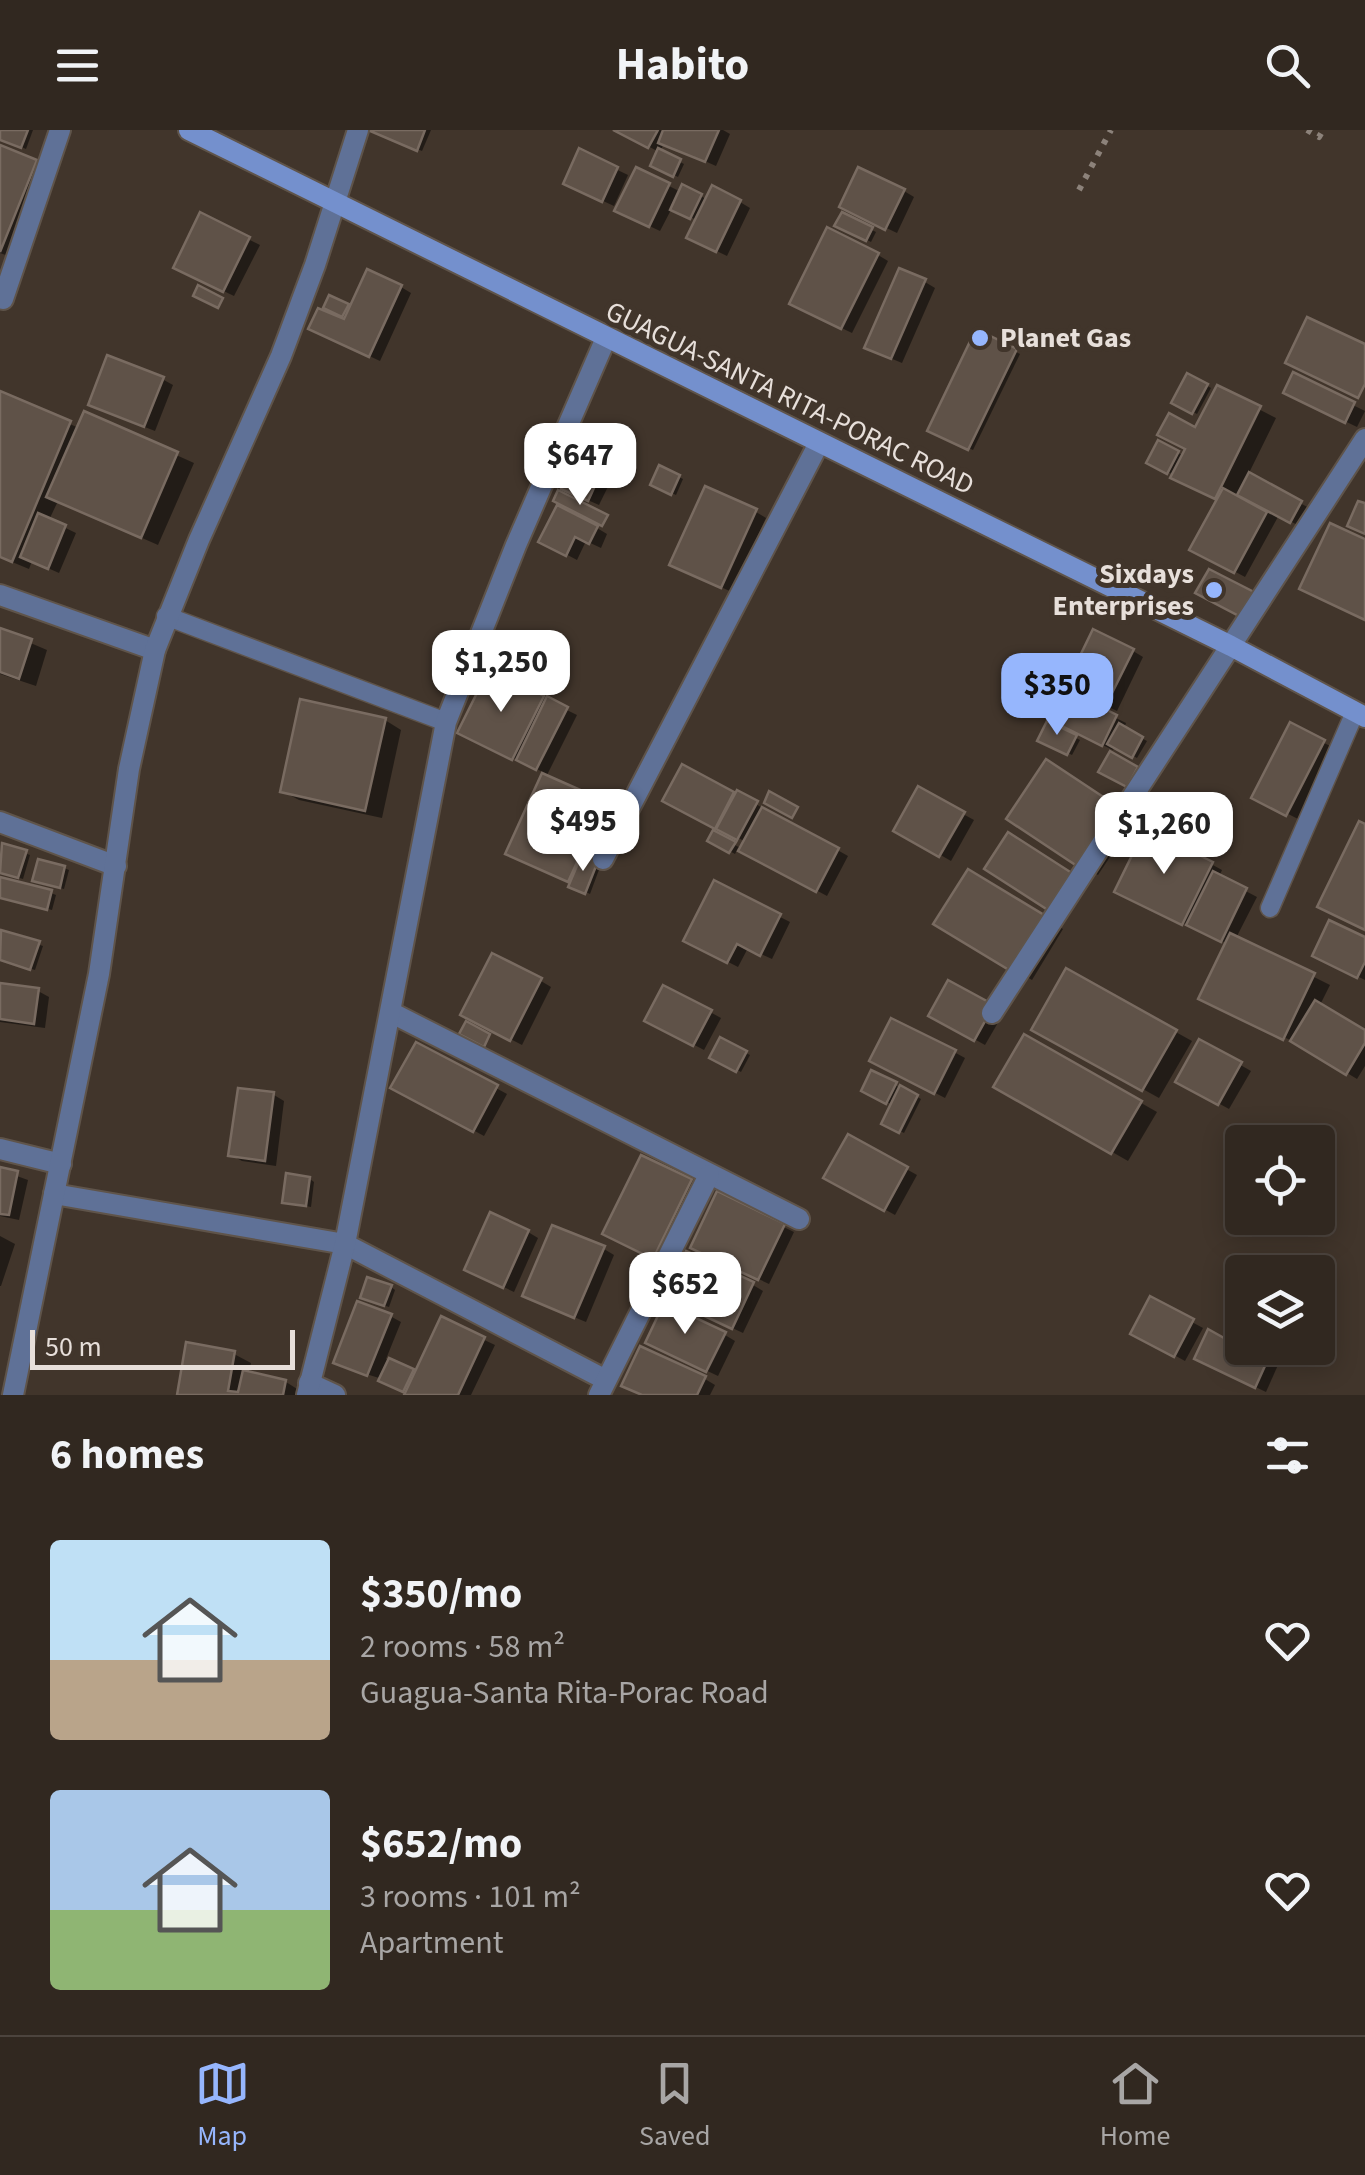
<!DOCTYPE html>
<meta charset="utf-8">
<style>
:root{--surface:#312820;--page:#3d342d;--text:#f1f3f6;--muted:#a8a6a5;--line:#4c443e;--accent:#96b6fd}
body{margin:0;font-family:"Source Sans 3",sans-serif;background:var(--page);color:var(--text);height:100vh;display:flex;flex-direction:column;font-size:38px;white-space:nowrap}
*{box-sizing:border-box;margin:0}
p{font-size:32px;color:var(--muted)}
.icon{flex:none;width:55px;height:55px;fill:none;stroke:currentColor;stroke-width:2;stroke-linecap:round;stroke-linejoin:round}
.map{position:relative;height:1265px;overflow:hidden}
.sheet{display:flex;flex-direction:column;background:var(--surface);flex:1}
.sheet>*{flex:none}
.controls{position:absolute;left:1225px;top:995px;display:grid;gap:20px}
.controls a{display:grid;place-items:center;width:110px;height:110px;border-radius:10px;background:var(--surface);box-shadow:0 5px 25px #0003,0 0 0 2px var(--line);font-size:50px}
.scale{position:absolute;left:30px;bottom:25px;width:265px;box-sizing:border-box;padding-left:10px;border:5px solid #e7dfda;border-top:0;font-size:28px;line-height:35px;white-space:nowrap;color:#e7dfda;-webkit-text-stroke:8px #41352b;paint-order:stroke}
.price{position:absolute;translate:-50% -85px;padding:0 22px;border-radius:20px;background:#fff;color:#222;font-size:32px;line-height:65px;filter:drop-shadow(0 2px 5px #0008)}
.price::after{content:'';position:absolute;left:50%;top:60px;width:30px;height:22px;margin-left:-15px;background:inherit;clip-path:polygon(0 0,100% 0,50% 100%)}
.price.active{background:var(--accent);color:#111}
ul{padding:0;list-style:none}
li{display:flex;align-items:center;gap:30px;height:250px;padding:0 50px}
li span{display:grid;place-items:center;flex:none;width:280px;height:200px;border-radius:10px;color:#555}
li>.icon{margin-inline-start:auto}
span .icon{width:120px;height:120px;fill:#fffc;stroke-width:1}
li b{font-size:42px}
h2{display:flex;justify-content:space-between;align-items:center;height:120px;padding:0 50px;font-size:42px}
header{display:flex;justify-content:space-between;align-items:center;height:130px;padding:0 50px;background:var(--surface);font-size:45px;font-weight:700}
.tab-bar{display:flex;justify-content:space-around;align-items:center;height:140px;border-top:2px solid var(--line);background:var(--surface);font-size:28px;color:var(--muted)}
.tab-bar a{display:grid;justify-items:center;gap:5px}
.tab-bar .active{color:var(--accent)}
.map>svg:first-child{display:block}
.shadow{fill:#0007}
.building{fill:#5f5248;stroke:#796b61;stroke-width:2.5}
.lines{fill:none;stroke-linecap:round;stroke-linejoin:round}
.lane-casing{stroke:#5f544a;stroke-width:21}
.street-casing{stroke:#5f544a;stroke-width:24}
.secondary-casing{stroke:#5f544a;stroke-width:24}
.path{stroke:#8c827a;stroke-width:6;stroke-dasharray:5 8;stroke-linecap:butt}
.lane{stroke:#5f7197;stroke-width:18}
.street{stroke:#5f7197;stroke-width:20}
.secondary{stroke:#7490cd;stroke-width:20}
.poi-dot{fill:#96b6fd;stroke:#41352b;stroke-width:4}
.labels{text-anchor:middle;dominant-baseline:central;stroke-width:10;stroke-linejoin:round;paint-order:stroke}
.poi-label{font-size:28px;font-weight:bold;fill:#e7dfda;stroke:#41352b;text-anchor:start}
.street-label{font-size:28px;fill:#e7dfda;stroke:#41352b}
</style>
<header><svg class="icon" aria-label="menu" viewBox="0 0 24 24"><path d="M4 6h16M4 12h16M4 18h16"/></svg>Habito<svg class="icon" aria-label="search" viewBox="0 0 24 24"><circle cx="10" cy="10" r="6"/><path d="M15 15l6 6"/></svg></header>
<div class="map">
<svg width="1365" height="1265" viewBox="0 0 1365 1265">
<rect width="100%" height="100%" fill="#41352b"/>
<g class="shadow">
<path d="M1,0H33L26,19L0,8Z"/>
<path d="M372,0H431L422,21Z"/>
<path d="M618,0H723L730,4L716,36L664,13L660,22L684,34L678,47L654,35L659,22Z"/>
<path d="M0,17L47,38L11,127L0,123Z"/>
<path d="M580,22L628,45L614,76L577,59Z"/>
<path d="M637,40L681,62L684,57L708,70L740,72L750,78L727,126L700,113L698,91L680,81L672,78L660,101L628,86Z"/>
<path d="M904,61L914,67L897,103L853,82Z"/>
<path d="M843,85L876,102L871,112L838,95Z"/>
<path d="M201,86L260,115L234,166L186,143Z"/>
<path d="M878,125L888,131L852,203L802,179Z"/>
<path d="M925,152L935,158L902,233L878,223Z"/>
<path d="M401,157L411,163L380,231L322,204L345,193L347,187L326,177L331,168L352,178Z"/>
<path d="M977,203L1020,224L973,320L930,300Z"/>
<path d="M1189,246L1211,258L1197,284L1175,272Z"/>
<path d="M1294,246L1365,281L1357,297L1297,268Z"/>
<path d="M162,249L173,255L155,301L101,280Z"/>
<path d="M1218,258L1276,288L1248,345L1311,379L1301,397L1279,385L1245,447L1193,419L1219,370L1150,332L1159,313L1184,326Z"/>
<path d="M0,264L79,298L85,284L194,333L158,415L58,371L49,390L76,403L59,443L32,431L29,439L0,427Z"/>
<path d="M584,314L620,332L599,375L574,364Z"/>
<path d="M660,338L683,349L676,365L653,354Z"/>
<path d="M756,382L766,388L732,462L682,440Z"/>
<path d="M597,398L607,404L601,418L586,411L577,430L541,411Z"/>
<path d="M0,500L47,520L36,556L0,544Z"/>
<path d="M1133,521L1143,527L1117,581L1078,562Z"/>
<path d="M490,542L577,585L546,647L620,683L590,764L508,723L545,643L471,608Z"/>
<path d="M1074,567L1126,593L1124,599L1147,611L1137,628L1115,616L1113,620L1071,600Z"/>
<path d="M385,590L401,600L382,688L299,670L282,661Z"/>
<path d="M1049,594L1080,610L1072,625L1041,610Z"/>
<path d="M1291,596L1334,618L1298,689L1255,667Z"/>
<path d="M683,638L737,666L738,664L848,726L827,766L738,718L735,724L710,710L714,703L742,719L746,712L666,670Z"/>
<path d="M1063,642L1135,689L1098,745L1081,736Z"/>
<path d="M919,660L974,690L951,731L897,700Z"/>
<path d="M4,716L30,725L23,749L0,742Z"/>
<path d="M1211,734L1222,740L1219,747L1257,767L1236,808L1330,855L1320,875L1365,903V936L1357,949L1301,915L1218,877L1228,814L1128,767Z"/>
<path d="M64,738L69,740L64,759L40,753Z"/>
<path d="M968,742L1063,799L1032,850L937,793Z"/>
<path d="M0,753L51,763L56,765L52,780L1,767Z"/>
<path d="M715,754L790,792L772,829L748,818L738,837L697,816Z"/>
<path d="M2,803L43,816L35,840L0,829Z"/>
<path d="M1365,809V850L1326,831Z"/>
<path d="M1067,842L1192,911L1159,968L1035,899Z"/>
<path d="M541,851L551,857L522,915L474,890Z"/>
<path d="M0,856L38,861L49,867L45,898L0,892Z"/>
<path d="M710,882L721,888L704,920L658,896Z"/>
<path d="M1003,884L985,915L931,885Z"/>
<path d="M1025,907L1157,982L1128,1031L997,956Z"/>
<path d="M721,911L750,925L741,942L713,927Z"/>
<path d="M1200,912L1251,941L1229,979L1178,951Z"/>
<path d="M417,915L507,964L484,1006L394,957Z"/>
<path d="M954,922L965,928L945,968L883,936Z"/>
<path d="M872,943L921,969L904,1003L884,993L893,975L864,960Z"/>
<path d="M274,965L284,971L276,1036L242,1031L231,1025Z"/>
<path d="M849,1007L917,1045L895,1085L826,1047Z"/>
<path d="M0,1040L28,1050L19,1090L0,1086Z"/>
<path d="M310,1049L314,1052L311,1077L285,1072Z"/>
<path d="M690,1052L701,1058L664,1133L616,1109Z"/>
<path d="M718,1065L794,1102L769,1154L704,1123Z"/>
<path d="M528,1102L538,1108L514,1162L478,1145Z"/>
<path d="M0,1106L15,1114L1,1156H0Z"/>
<path d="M604,1119L614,1125L586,1192L535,1171Z"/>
<path d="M753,1155L763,1161L743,1203L677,1172Z"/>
<path d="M391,1157L395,1160L389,1177L367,1170Z"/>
<path d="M1151,1170L1203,1198L1185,1231L1134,1203Z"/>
<path d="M390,1186L401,1192L386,1229L417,1243L442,1190L495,1215L471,1265H407L408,1263L379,1248L347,1238Z"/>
<path d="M1209,1202L1278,1235L1266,1262L1207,1234Z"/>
<path d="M725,1205L735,1211L718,1246L659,1218Z"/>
<path d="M234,1224L251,1233L249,1244L286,1252L302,1262L301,1265H179Z"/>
<path d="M705,1249L715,1255L710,1265H644Z"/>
</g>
<g class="building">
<path d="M0,0H28L21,18L0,10Z"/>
<path d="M368,0H425L417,21Z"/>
<path d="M613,0H658L648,18Z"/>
<path d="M663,0H719L705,32L658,13Z"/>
<path d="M0,15L37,30L0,122Z"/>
<path d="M579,18L618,37L602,72L563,54Z"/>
<path d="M658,18L681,29L673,47L650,36Z"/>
<path d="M636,37L670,53L649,97L614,81Z"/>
<path d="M858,37L905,59L885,100L839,77Z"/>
<path d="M682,54L702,64L690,89L670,80Z"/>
<path d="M712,55L741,70L716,122L686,108Z"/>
<path d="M200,82L250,107L223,162L173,138Z"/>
<path d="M842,82L873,97L866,111L834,96Z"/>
<path d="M827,97L879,123L841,199L789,174Z"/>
<path d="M899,138L926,149L891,229L864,218Z"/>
<path d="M367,139L402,155L369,227L308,199L318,178L344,189Z"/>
<path d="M198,155L223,168L218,178L193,166Z"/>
<path d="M329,165L349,174L342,187L323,178Z"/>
<path d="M1307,187L1365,214V254L1358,268L1285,233Z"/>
<path d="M976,199L1017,219L968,320L927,301Z"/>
<path d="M107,225L164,247L144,297L88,275Z"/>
<path d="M1293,242L1355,272L1345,293L1283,263Z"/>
<path d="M1187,243L1208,254L1192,284L1171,273Z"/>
<path d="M1217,255L1261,276L1215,369L1170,348L1185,319L1157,305L1169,283L1195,297Z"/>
<path d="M0,261L71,291L12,432L0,427Z"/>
<path d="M84,281L178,322L141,408L46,367Z"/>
<path d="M1158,310L1179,321L1167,344L1146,333Z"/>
<path d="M583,311L610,323L588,371L561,359Z"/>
<path d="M659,335L680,345L671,365L650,355Z"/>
<path d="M1249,342L1302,371L1290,393L1237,365Z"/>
<path d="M705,356L757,379L721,458L669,435Z"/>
<path d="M1223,358L1267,382L1234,443L1189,420Z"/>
<path d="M558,360L608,385L602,396L553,371Z"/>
<path d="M1358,371L1365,373V404L1347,396Z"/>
<path d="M557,375L598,396L589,414L575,407L566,426L538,412Z"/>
<path d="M38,383L66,395L48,439L20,427Z"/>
<path d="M1330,393L1365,409V490L1299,459Z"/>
<path d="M1209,439L1254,462L1241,487L1195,463Z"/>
<path d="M0,498L32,509L19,549L0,542Z"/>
<path d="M1093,499L1134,519L1105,577L1065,557Z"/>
<path d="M489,539L544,566L512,630L457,603Z"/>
<path d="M1073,563L1117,585L1102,616L1058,594Z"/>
<path d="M547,566L568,577L536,640L516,630Z"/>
<path d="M300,569L386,588L365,681L280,662Z"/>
<path d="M1047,591L1077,605L1067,625L1037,611Z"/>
<path d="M1290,592L1325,610L1286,686L1251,668Z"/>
<path d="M1119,593L1143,607L1132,628L1107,614Z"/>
<path d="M1110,621L1138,637L1127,657L1098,642Z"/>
<path d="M1046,629L1120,678L1080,738L1006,689Z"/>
<path d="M682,634L734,662L715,699L662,671Z"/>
<path d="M542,643L605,671L568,752L505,724Z"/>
<path d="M918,656L965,682L939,727L893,701Z"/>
<path d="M737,660L758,671L737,710L716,699Z"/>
<path d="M769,661L798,677L792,688L764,673Z"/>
<path d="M762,677L839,718L816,762L738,721Z"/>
<path d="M1359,691L1365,694V800L1317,777Z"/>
<path d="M1202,696L1228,710L1221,723L1195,709Z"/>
<path d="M1145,699L1213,732L1182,795L1114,762Z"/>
<path d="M713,700L736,712L729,723L707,711Z"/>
<path d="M1008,702L1075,745L1051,782L984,739Z"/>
<path d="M2,713L27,720L18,748L0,743Z"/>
<path d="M582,724L598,731L585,764L568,757Z"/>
<path d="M38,729L65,736L60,758L32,751Z"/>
<path d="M968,739L1049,788L1014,843L933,794Z"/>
<path d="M1213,741L1247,758L1221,812L1186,795Z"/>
<path d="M0,747L52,760L47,780L0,768Z"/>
<path d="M714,750L781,784L760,826L737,814L727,833L683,811Z"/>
<path d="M1329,790L1365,807V832L1357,848L1312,826Z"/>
<path d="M1,800L40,811L30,840L0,830Z"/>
<path d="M1230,803L1315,843L1283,910L1198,869Z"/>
<path d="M492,823L542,848L510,911L460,885Z"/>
<path d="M1066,838L1177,900L1142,961L1031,900Z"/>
<path d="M948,850L994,875L974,911L928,886Z"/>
<path d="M0,853L39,858L34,894L0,889Z"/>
<path d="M663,855L712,880L693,916L644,891Z"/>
<path d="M1315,870L1365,900V913L1346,945L1290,911Z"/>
<path d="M891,888L956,920L934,964L869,931Z"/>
<path d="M466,891L490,904L484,917L459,904Z"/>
<path d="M1024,904L1142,971L1111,1024L993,957Z"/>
<path d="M720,907L747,921L736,942L709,928Z"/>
<path d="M1199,909L1242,932L1218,975L1175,952Z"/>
<path d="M416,912L498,955L473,1002L390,958Z"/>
<path d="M871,940L897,952L886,974L861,961Z"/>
<path d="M900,955L918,965L899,1003L881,994Z"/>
<path d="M238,958L274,962L265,1031L228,1026Z"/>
<path d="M848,1004L908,1037L884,1081L823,1048Z"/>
<path d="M641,1025L692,1049L653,1129L602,1104Z"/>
<path d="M0,1037L18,1041L9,1085L0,1084Z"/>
<path d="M286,1043L310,1047L306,1076L282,1073Z"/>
<path d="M717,1061L785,1094L758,1150L690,1118Z"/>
<path d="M490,1082L529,1100L503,1158L464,1140Z"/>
<path d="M552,1095L605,1116L574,1188L522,1166Z"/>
<path d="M686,1121L754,1152L732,1199L664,1167Z"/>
<path d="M367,1147L392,1155L384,1176L360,1168Z"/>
<path d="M1242,1160V1207L1225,1199Z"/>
<path d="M1150,1166L1194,1189L1174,1227L1130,1204Z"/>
<path d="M357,1171L392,1184L367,1246L333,1233Z"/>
<path d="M664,1173L726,1202L706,1242L645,1213Z"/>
<path d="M441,1186L485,1207L458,1265H404Z"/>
<path d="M1208,1199L1242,1218L1269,1227L1255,1258L1194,1229Z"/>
<path d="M186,1212L235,1221L228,1261L238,1262L243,1240L286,1250L283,1265H177Z"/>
<path d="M640,1216L706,1246L697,1265H642L621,1256Z"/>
<path d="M389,1228L414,1239L403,1262L378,1251Z"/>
</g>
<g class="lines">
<defs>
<g id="lane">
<path d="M166,486L446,592"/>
<path d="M1270,778L1355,582"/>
</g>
<g id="street">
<path d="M3,169L60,0"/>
<path d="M0,465L155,520"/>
<path d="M0,692L116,736"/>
<path d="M603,729L819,313"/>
<path d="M392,883L799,1089"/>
<path d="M992,883L1365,309"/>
<path d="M0,1019L61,1034"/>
<path d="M54,1064L345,1114L606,1250"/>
<path d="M309,1253L335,1265"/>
<path d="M13,1265L99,844L129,639L155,520L199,410L281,226L315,135L358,0"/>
<path d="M307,1265L345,1114L446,592L516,415L606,208"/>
<path d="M599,1265L709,1045"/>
</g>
<path id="secondary" d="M189,0L1231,516L1365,587"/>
</defs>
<use href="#lane" class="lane-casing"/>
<use href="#street" class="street-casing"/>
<use href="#secondary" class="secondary-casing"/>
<g class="path">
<path d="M1307,0L1319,7L1323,0"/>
<path d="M1079,60L1111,0"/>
</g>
<use href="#lane" class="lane"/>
<use href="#street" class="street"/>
<use href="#secondary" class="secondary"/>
</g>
<g class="poi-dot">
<circle cx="980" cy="208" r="10"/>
<circle cx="1214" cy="460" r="10"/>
</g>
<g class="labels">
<g class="poi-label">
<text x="1000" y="208">Planet Gas</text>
<text x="1194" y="444" text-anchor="end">Sixdays<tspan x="1194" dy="32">Enterprises</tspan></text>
</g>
<g class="street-label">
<text transform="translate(790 268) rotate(26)">GUAGUA-SANTA RITA-PORAC ROAD</text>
</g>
</g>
</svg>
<div class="controls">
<a><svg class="icon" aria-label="locate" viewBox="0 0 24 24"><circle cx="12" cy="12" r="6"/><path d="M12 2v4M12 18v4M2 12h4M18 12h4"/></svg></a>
<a><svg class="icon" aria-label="layers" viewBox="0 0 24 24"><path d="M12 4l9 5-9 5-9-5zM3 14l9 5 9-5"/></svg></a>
</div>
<div class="scale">50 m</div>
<b class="price" style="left:580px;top:378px">$647</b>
<b class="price" style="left:501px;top:585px">$1,250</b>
<b class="price active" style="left:1057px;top:608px">$350</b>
<b class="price" style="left:583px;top:744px">$495</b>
<b class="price" style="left:1164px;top:747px">$1,260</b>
<b class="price" style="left:685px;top:1207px">$652</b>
</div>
<section class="sheet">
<h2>6 homes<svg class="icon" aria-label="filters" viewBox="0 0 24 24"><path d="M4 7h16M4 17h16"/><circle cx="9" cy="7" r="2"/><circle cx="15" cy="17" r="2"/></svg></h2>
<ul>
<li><span style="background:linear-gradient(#bfe0f5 60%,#b9a48a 0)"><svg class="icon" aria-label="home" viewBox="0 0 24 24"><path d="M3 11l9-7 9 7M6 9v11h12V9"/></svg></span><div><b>$350/mo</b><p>2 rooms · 58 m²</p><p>Guagua-Santa Rita-Porac Road</p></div><svg class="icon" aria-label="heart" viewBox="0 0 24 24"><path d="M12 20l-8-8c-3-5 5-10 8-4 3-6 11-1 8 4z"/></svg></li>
<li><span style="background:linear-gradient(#a9c7e8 60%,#8fb573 0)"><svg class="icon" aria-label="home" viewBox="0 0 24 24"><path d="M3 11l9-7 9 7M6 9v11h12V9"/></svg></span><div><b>$652/mo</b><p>3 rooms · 101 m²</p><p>Apartment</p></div><svg class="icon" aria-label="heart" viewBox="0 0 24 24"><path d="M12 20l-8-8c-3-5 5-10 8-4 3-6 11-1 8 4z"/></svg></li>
</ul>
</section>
<nav class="tab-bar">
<a class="active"><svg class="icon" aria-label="map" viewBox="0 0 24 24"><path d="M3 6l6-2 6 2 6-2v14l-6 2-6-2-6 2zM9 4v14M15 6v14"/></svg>Map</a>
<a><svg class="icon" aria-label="saved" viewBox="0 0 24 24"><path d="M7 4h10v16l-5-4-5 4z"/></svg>Saved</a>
<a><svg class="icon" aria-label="home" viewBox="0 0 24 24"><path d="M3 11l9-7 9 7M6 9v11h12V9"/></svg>Home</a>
</nav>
